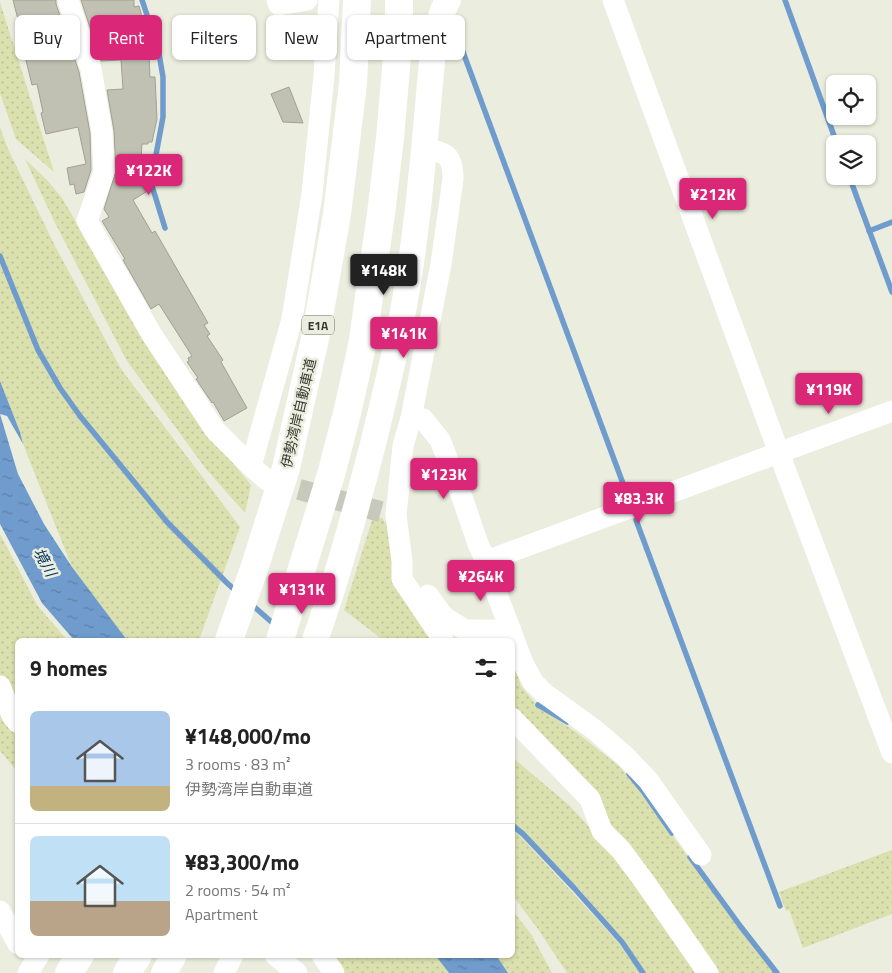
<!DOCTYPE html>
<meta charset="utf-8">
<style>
:root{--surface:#fff;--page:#f6f6f6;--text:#222;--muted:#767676;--line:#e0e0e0;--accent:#db2777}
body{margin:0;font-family:"Titillium Web","Noto Sans JP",sans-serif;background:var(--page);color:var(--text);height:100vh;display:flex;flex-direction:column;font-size:19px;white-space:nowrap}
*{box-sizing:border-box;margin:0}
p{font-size:16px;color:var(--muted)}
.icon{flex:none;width:28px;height:28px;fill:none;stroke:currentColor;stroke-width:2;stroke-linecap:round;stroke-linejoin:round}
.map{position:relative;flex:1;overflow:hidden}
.sheet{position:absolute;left:15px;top:638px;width:500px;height:320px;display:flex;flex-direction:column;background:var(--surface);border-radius:8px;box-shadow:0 1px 4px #0004}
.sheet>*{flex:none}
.guide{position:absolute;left:15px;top:15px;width:500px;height:45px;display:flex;gap:10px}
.fabs{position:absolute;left:826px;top:75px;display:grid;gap:10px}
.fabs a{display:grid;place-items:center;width:50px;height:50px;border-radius:8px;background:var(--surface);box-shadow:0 1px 4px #0004;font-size:25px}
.price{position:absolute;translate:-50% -42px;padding:0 11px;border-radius:5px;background:var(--accent);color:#fff;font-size:16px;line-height:32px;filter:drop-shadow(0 1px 2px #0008)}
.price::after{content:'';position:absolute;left:50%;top:30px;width:15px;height:11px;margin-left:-8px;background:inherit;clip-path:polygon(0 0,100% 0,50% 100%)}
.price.active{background:#222;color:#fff}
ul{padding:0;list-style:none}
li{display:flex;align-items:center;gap:15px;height:125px;padding:0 15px}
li+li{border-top:1px solid var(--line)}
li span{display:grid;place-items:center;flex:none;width:140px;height:100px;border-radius:8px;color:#555}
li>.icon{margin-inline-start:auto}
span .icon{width:60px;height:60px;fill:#fffc;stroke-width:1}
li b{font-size:21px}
h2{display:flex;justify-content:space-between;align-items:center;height:60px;padding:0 15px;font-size:21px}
.pill{padding:0 18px;border-radius:8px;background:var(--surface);box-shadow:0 1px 4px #0004;font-size:18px;line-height:45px}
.pill.active{background:var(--accent);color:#fff}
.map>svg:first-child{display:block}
.green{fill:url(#green-dots)}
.water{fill:url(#water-ripples)}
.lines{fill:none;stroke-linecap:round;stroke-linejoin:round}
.stream{stroke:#6f9ccc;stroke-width:5.5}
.building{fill:#c0c1b3;stroke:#9fa193}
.minor-tunnel{stroke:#c7c9bc;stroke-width:21;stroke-dasharray:21 11;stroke-linecap:butt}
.minor{stroke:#fff;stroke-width:21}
.tertiary{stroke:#fff;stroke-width:26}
.motorway{stroke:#fff;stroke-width:28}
.labels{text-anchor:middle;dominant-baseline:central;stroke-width:5;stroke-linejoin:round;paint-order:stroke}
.shield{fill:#ebedde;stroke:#6e6e66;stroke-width:1}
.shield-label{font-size:12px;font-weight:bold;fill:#383832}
.street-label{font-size:14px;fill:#383832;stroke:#ebedde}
.water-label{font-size:15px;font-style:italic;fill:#00305d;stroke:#ebedde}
</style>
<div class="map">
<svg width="892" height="973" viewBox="0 0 892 973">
<defs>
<pattern id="green-dots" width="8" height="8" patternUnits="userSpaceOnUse" patternTransform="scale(1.25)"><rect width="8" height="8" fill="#dae0ae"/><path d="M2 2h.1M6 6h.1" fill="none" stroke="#bcc196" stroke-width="1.8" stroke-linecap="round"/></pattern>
<pattern id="water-ripples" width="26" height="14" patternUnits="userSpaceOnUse" patternTransform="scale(1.25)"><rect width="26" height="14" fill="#6f9ccc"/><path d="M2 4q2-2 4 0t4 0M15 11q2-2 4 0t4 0" fill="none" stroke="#5c80a6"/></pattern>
</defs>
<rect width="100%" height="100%" fill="#ebedde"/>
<g class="green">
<path d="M0,2L3,12L54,172L16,139L0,93Z"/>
<path d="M0,127L7,147L54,244L121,369L240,527L199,640H127L72,567L23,444L20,432L0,381Z"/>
<path d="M25,159L47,180L62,198L144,338L188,409L251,485L245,513L206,469L127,361L56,225Z"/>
<path d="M373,517L382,518L392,533L435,640H383L344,610Z"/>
<path d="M0,534L37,605L67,640H18L17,771L0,751Z"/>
<path d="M512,660L521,686L539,708L576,732L619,766L641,792L740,929L775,973H715L513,708Z"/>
<path d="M512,757L569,805L595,833L613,851L701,973H646L625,943L581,891L524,832L513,823Z"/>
<path d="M513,829L521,837L619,943L640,973H567L538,929L513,896Z"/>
<path d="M892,850V914L803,948L789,910L786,911L779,892Z"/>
<path d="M513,911L531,934L552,973H508L496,955H512Z"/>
<path d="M328,955H435L449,973H343Z"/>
</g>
<g class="water">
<path d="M0,381L20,432L23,444L7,416L0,414L18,474L44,524L72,567L127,640H74L42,603L0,524Z"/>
<path d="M435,955H496L508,973H449Z"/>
</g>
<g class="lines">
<g class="stream">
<path d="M142,0L158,48L163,77V117L155,160L151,174L152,186L165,228"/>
<path d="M785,0L837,144"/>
<path d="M460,44L628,497"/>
<path d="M849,176L892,292"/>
<path d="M869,231L892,222"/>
<path d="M0,256L38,350L60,388L80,416L167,522L226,582L238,593"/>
<path d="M636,520L780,906"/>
<path d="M251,604L276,626"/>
<path d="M538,705L567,722"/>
<path d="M629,774L643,791L672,833"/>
<path d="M512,825L523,834L574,888L622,942L643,973"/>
<path d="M690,857L741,927L777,973"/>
</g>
</g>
<g class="building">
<path d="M13,0H56V4L79,72L90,133L91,170L84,192L76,194L74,184L70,185L67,168L86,164L78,127L46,134L41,113L43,112L37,84L32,85L23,48L25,47Z"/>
<path d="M81,0H134V7L139,6L142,17L144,16L148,56H149L150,77H155L157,119L152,142H148V144H142L140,174L144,182L141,184L146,192L133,200L152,233L155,231L208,323L204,325L210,334L207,336L223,360L221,362L247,408L224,421L213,402L212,403L196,379L198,378L187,362L189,361L188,358L192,356L159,304L151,309L123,260L125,259L102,221L109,217L104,209L116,171L114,131L107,90L123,89L121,60L101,61Z"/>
<path d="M289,87L303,123L283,122L271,94Z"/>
</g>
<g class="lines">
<path class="minor-tunnel" d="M268,481L382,512"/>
<g class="minor">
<path d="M68,0L91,69L102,132L104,172L87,221L152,335L215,430L251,466L268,481"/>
<path d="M277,0L279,5L307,0"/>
<path d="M613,0L779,453L892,753"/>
<path d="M424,148C446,153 453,154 453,179L441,264L411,418L403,446L396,515L402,561V579L443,640"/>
<path d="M411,418L423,419L440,440L462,497L478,544L486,561L496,592L523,663L533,682L544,693L595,730L625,756L648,780L701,855"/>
<path d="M251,466L292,319L312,194L324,76L329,0"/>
<path d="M486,561L892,411"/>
<path d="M428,595L444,617L465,630H511"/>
<path d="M0,686L12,716L18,723"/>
<path d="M512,718L590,799L602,831L621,850L644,881L708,973"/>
<path d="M0,911L18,944"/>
<path d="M275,955L297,973"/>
<path d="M322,955L334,973"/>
<path d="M28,973L39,955"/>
<path d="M224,973L233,955"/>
</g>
<g class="tertiary">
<path d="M315,640C338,576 356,510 373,444C383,403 393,363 401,322C419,229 425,134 434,40L443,10L448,0"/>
<path d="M164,973L174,955"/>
</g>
<g class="motorway">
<path d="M229,640L254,569L286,468L316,334L337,214L353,84L357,0"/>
<path d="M280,640L332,471L348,409L362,346L381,214L390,138L399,33V0"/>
<path d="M69,973L80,955"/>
<path d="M127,973L138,955"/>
</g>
</g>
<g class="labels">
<rect class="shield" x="302" y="315.5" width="32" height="19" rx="4"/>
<g class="shield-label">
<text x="318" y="325">E1A</text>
</g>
<g class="street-label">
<text transform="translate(298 413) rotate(-77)">伊勢湾岸自動車道</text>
</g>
<g class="water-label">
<text transform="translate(45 562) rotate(61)">境川</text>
</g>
</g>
</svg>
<div class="fabs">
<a><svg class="icon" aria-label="locate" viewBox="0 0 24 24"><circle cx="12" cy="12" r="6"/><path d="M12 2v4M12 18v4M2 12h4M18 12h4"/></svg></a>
<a><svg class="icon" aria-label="layers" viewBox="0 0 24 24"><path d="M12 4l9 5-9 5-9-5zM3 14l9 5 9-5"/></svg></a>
</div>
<b class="price" style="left:149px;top:196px">¥122K</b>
<b class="price" style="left:713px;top:220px">¥212K</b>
<b class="price active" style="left:384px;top:296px">¥148K</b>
<b class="price" style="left:404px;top:359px">¥141K</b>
<b class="price" style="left:829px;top:415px">¥119K</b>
<b class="price" style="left:444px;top:500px">¥123K</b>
<b class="price" style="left:639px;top:524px">¥83.3K</b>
<b class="price" style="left:481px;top:602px">¥264K</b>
<b class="price" style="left:302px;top:615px">¥131K</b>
<div class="guide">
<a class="pill">Buy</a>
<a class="pill active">Rent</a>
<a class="pill">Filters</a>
<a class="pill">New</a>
<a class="pill">Apartment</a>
</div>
<section class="sheet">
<h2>9 homes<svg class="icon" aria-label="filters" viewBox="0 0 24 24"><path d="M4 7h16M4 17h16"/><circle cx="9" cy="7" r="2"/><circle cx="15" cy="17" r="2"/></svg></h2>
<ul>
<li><span style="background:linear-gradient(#a9c7e8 75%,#c2b280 0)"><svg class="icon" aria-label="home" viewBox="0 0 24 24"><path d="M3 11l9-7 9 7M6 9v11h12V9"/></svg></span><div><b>¥148,000/mo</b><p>3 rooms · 83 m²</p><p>伊勢湾岸自動車道</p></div></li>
<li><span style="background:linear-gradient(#bfe0f5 65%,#b9a48a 0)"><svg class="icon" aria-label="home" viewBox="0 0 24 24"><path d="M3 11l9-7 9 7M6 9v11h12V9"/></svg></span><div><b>¥83,300/mo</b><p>2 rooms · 54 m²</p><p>Apartment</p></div></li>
</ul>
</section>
</div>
